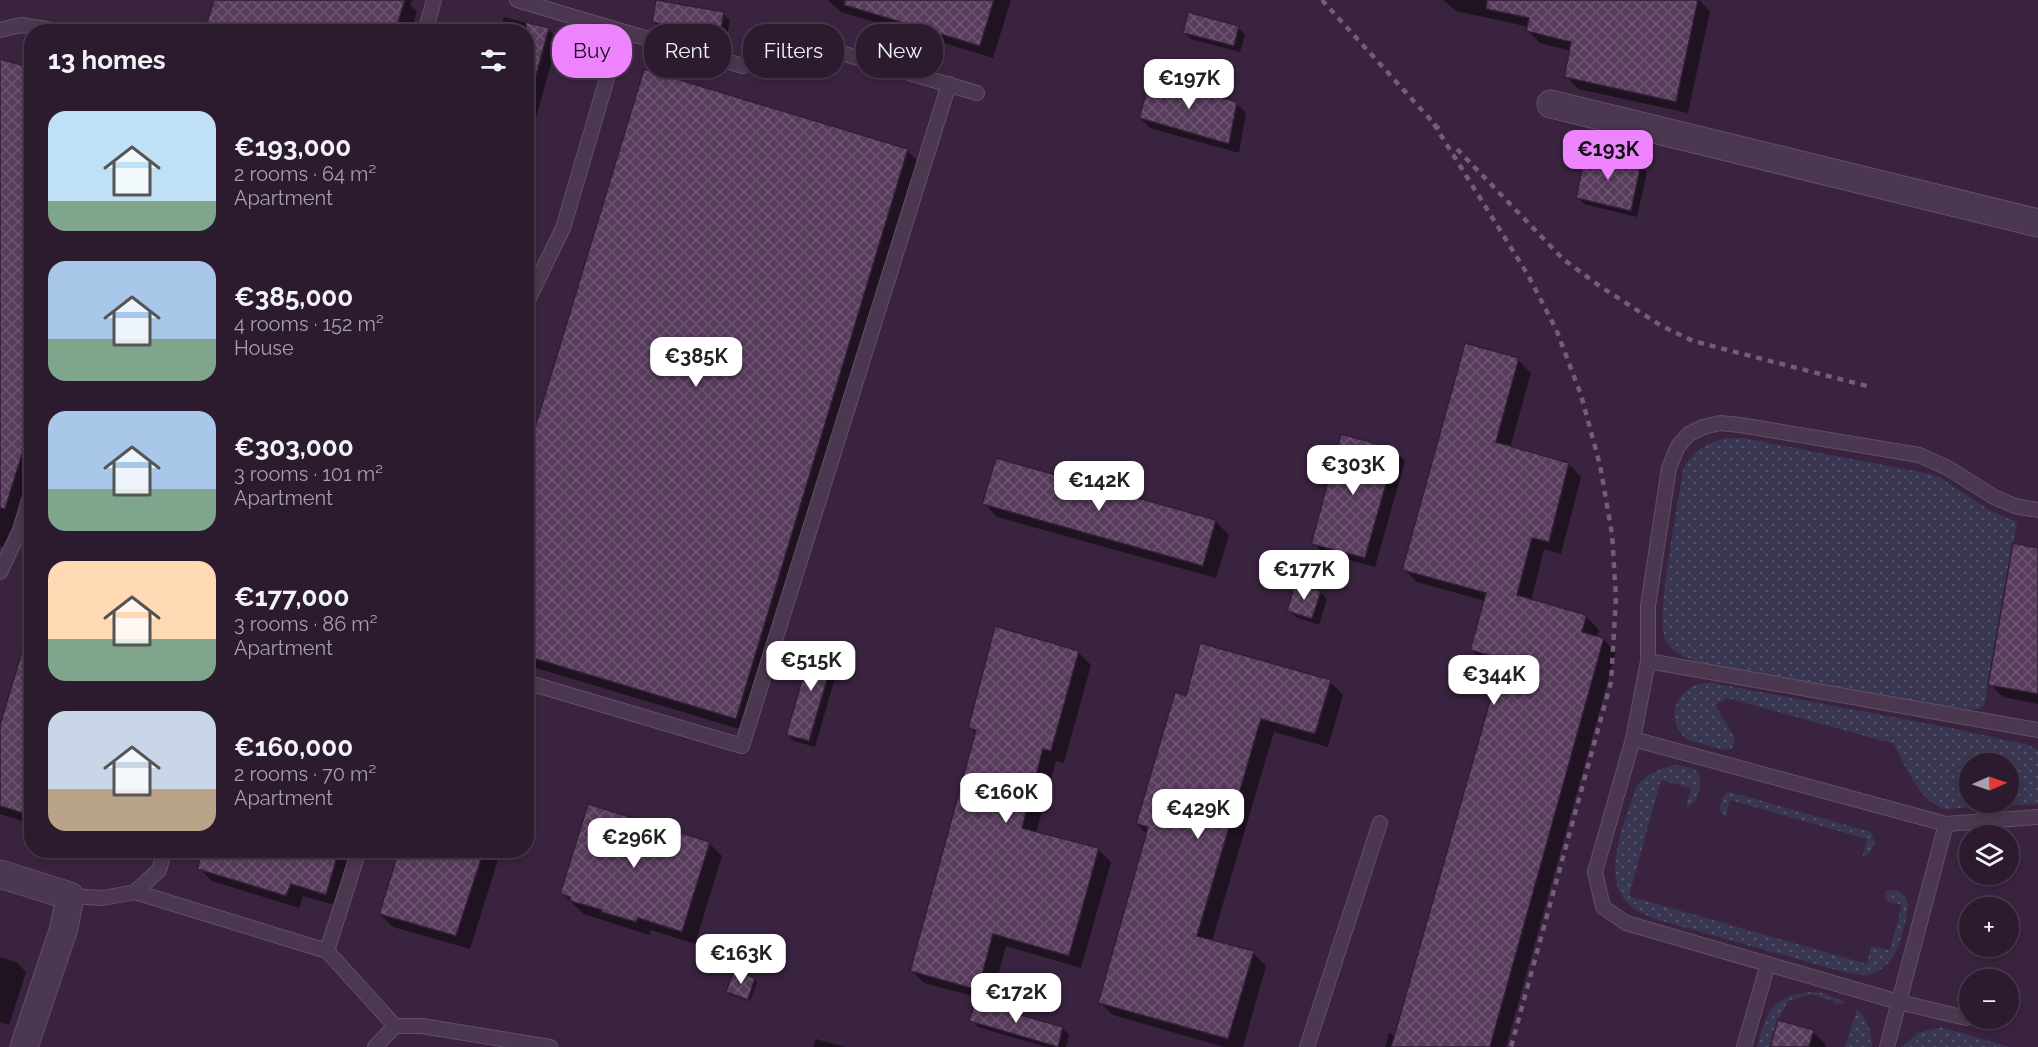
<!DOCTYPE html>
<meta charset="utf-8">
<style>
:root{--surface:#2c1a2f;--page:#38273b;--text:#f1f3f6;--muted:#a6a1aa;--line:#48384b;--accent:#ed84fe}
body{margin:0;font-family:Raleway,sans-serif;background:var(--page);color:var(--text);height:100vh;display:flex;flex-direction:column;font-size:22px;white-space:nowrap}
*{box-sizing:border-box;margin:0}
p{font-size:20px;color:var(--muted)}
.icon{flex:none;width:33px;height:33px;fill:none;stroke:currentColor;stroke-width:2;stroke-linecap:round;stroke-linejoin:round}
.map{position:relative;flex:1;overflow:hidden}
.details{position:absolute;left:24px;top:24px;width:510px;height:834px;display:flex;flex-direction:column;background:var(--surface);border-radius:24px;box-shadow:0 3px 9px #0003,0 0 0 2px var(--line)}
.details>*{flex:none}
.banner{position:absolute;left:552px;top:24px;width:570px;height:54px;display:flex;gap:12px}
.needle{width:39px;rotate:88deg}
.fabs{position:absolute;left:1959px;top:753px;display:grid;gap:12px}
.fabs a{display:grid;place-items:center;width:60px;height:60px;border-radius:50%;background:var(--surface);box-shadow:0 3px 9px #0003,0 0 0 2px var(--line);font-size:30px}
.price{position:absolute;translate:-50% -51px;padding:0 14px;border-radius:12px;background:#fff;color:#222;font-size:20px;line-height:39px;filter:drop-shadow(0 2px 3px #0008)}
.price::after{content:'';position:absolute;left:50%;top:36px;width:18px;height:14px;margin-left:-9px;background:inherit;clip-path:polygon(0 0,100% 0,50% 100%)}
.price.on{background:var(--accent);color:#111}
ul{padding:0;list-style:none}
li{display:flex;align-items:center;gap:18px;height:150px;padding:0 24px}
li span{display:grid;place-items:center;flex:none;width:168px;height:120px;border-radius:18px;color:#555}
li>.icon{margin-inline-start:auto}
span .icon{width:72px;height:72px;fill:#fffc;stroke-width:1}
li b{font-size:26px}
h2{display:flex;justify-content:space-between;align-items:center;height:72px;padding:0 24px;font-size:26px}
.tag{padding:0 21px;border-radius:24px;background:var(--surface);box-shadow:0 3px 9px #0003,0 0 0 2px var(--line);font-size:21px;line-height:54px}
.tag.on{background:var(--accent);color:#111}
.map>svg:first-child{display:block}
.grass{fill:url(#grass-dots);fill-rule:evenodd}
.shadow{fill:#0007}
.building{fill:url(#building-cross-hatch);stroke:#321e36;stroke-width:1.5}
.lines{fill:none;stroke-linecap:round;stroke-linejoin:round}
.lane-casing{stroke:#634f67;stroke-width:16}
.street-casing{stroke:#634f67;stroke-width:29}
.lane{stroke:#4b374f;stroke-width:14}
.street{stroke:#4b374f;stroke-width:27}
.rail{stroke:#745d79;stroke-width:4.5;stroke-dasharray:6 6;stroke-linecap:butt}
</style>
<div class="map">
<svg width="2038" height="1047" viewBox="0 0 2038 1047">
<defs>
<pattern id="grass-dots" width="8" height="8" patternUnits="userSpaceOnUse" patternTransform="scale(1.5)"><rect width="8" height="8" fill="#393651"/><path d="M2 2h.1M6 6h.1" fill="none" stroke="#545169" stroke-width="1.8" stroke-linecap="round"/></pattern>
<pattern id="building-cross-hatch" width="8" height="8" patternUnits="userSpaceOnUse" patternTransform="scale(1.5)"><rect width="8" height="8" fill="#583c5c"/><path d="M0 0l8 8M0 8l8-8" fill="none" stroke="#6e5672"/></pattern>
</defs>
<rect width="100%" height="100%" fill="#3a233f"/>
<g class="grass">
<path d="M1726,438H1743L1930,474L1941,478L1989,510L2017,522L1988,685L1984,705L1980,709L1963,710L1699,662C1686,658 1672,653 1665,639C1655,617 1679,500 1683,470C1692,451 1707,443 1726,438Z"/>
<path d="M1701,683H1713L1951,728L2028,745L2038,750V804L1944,809C1917,799 1907,768 1894,744L1727,698L1715,705L1735,738L1732,749C1723,751 1717,749 1709,746C1700,743 1688,742 1682,735C1665,714 1679,689 1701,683ZM1970,764H2008V802H1970Z"/>
<path d="M1675,765C1681,766 1689,766 1695,770C1707,778 1698,804 1686,808L1691,788L1661,780L1629,896L1867,964L1871,946L1890,950L1902,905L1886,901L1885,893C1895,885 1907,895 1908,906C1904,930 1899,965 1871,974C1864,976 1855,974 1847,973L1655,919C1644,915 1632,909 1624,899C1602,871 1627,817 1636,787C1646,774 1659,769 1675,765Z"/>
<path d="M1731,792L1871,832L1875,844L1868,855L1863,856L1867,839L1730,800L1725,818C1717,810 1720,802 1726,793Z"/>
<path d="M1811,992L1823,993L1845,1002L1841,1004H1835L1833,1001L1811,994L1788,1001L1778,1020L1770,1047H1757C1767,1011 1771,996 1811,992Z"/>
<path d="M1857,1009C1868,1020 1872,1032 1872,1047H1845Z"/>
<path d="M1941,1027L2009,1047H1901L1918,1033Z"/>
</g>
<g class="shadow">
<path d="M215,0H412L410,5L417,11L411,32H206Z"/>
<path d="M828,0H1011L993,58L841,12Z"/>
<path d="M1443,0H1699L1710,11L1688,113L1578,89L1566,76L1571,51L1540,43L1528,31L1529,27L1456,11Z"/>
<path d="M723,14L730,20L726,41L660,28L654,22Z"/>
<path d="M504,17L548,29L558,39L526,153V32H500Z"/>
<path d="M1238,28L1245,34L1240,52L1191,39L1184,32Z"/>
<path d="M0,60L32,70V474L9,549L0,546Z"/>
<path d="M1236,103L1246,113L1239,153L1150,128L1140,118Z"/>
<path d="M907,151L921,164L749,732L526,665V461Z"/>
<path d="M1640,166L1647,172L1637,217L1584,204L1578,197Z"/>
<path d="M1518,360L1531,373L1510,448L1569,464L1581,477L1561,554L1544,549L1531,601L1587,617L1599,630L1597,637L1603,639L1616,652L1506,1047H1385L1389,1033L1396,1036L1501,667L1485,663L1472,650L1485,601L1417,582L1404,569Z"/>
<path d="M1395,451L1405,461L1375,567L1323,553L1313,543Z"/>
<path d="M984,503L1215,521L1229,535L1216,578L997,517Z"/>
<path d="M2038,549V704L2003,697L1990,684Z"/>
<path d="M1320,592L1327,599L1319,625L1296,617L1289,611Z"/>
<path d="M32,627V824L0,814V731Z"/>
<path d="M835,651L841,657L815,747L794,741L787,735Z"/>
<path d="M1078,652L1091,665L1064,763L1056,761L1036,833L1098,849L1111,862L1081,968L1006,946L991,1001L924,983L911,970L977,735L969,727Z"/>
<path d="M1330,682L1343,695L1328,747L1274,732L1212,941L1253,953L1266,966L1243,1047H1224L1113,1015L1100,1002L1147,834L1137,824L1187,697Z"/>
<path d="M709,843L722,856L695,944L651,930L649,935L584,914L561,893Z"/>
<path d="M119,850H150L147,859L150,860L153,850H168L164,864Z"/>
<path d="M204,850H355L338,906L303,896L299,908L212,881L199,868Z"/>
<path d="M401,850H501L470,949L393,927L380,914Z"/>
<path d="M0,957L16,962L26,972L9,1025L0,1022Z"/>
<path d="M754,979L757,982L750,1001L730,995L728,992Z"/>
<path d="M971,1020L1062,1028L1069,1035L1066,1047H1046L978,1027Z"/>
<path d="M1813,1032L1826,1045L1825,1047H1772Z"/>
<path d="M816,1039L845,1047H813Z"/>
</g>
<g class="building">
<path d="M214,0H405L395,32H204Z"/>
<path d="M656,0L724,12L720,35L652,22Z"/>
<path d="M845,0H994L980,46L844,5Z"/>
<path d="M1487,0H1698L1676,102L1564,77L1571,42L1526,31L1529,18L1486,9Z"/>
<path d="M1188,12L1239,26L1234,46L1183,33Z"/>
<path d="M526,22L549,28L533,87H526Z"/>
<path d="M0,59L32,68V422L5,509L0,508Z"/>
<path d="M644,69L908,149L736,719L526,656V457Z"/>
<path d="M1151,76L1237,102L1229,144L1139,118Z"/>
<path d="M1586,150L1641,165L1631,211L1576,198Z"/>
<path d="M1465,343L1519,358L1496,442L1569,463L1549,542L1532,538L1517,595L1587,615L1582,632L1604,638L1490,1047H1391L1502,659L1470,650L1486,593L1402,570Z"/>
<path d="M1341,434L1396,449L1365,558L1311,544Z"/>
<path d="M996,458L1216,520L1203,566L982,504Z"/>
<path d="M2013,543L2038,548V694L1988,685Z"/>
<path d="M1295,584L1321,591L1312,619L1287,611Z"/>
<path d="M995,626L1079,651L1051,751L1043,749L1022,828L1099,848L1069,956L993,934L978,990L910,971L976,730L968,728Z"/>
<path d="M26,638L32,639V816L0,806V725Z"/>
<path d="M813,643L836,649L809,741L786,735Z"/>
<path d="M1200,643L1331,680L1315,734L1261,719L1197,936L1254,951L1228,1039L1098,1003L1148,827L1136,824L1175,692L1186,696Z"/>
<path d="M588,804L710,842L682,932L638,918L636,922L601,912L602,910L570,901V897L560,894Z"/>
<path d="M203,850H339L326,895L291,884L286,896L197,869Z"/>
<path d="M399,850H484L456,936L379,914Z"/>
<path d="M734,970L755,978L748,1000L726,992Z"/>
<path d="M975,1002L1063,1027L1058,1047L969,1021Z"/>
<path d="M1778,1020L1814,1030L1809,1047H1770Z"/>
</g>
<g class="lines">
<defs>
<g id="lane">
<path d="M517,0L621,31"/>
<path d="M0,30L21,25L65,32"/>
<path d="M425,32L434,0"/>
<path d="M526,304L563,228L621,31L743,66L801,41L977,93"/>
<path d="M2038,510L2015,506L1994,497L1948,468L1919,455L1740,425L1720,423L1703,427L1689,434L1678,446L1669,468L1648,606V661L1633,739L1946,824L2038,817"/>
<path d="M0,572L20,530L32,490"/>
<path d="M1648,661L2038,730"/>
<path d="M526,682L742,746L949,84"/>
<path d="M1633,739L1595,872L1603,907L1626,923L1899,1002L1966,1018"/>
<path d="M135,892L327,951L395,1026"/>
<path d="M70,896L103,898L135,892L159,870L165,850"/>
<path d="M327,951L359,850"/>
<path d="M375,1047L395,1026H422L550,1047"/>
<path d="M1307,1047L1380,823"/>
<path d="M1744,1047L1768,964"/>
<path d="M1887,1047L1946,824"/>
</g>
<g id="street">
<path d="M1551,104L2038,223"/>
<path d="M0,874L70,896L64,928L24,1047"/>
</g>
</defs>
<use href="#lane" class="lane-casing"/>
<use href="#street" class="street-casing"/>
<use href="#lane" class="lane"/>
<use href="#street" class="street"/>
<g class="rail">
<path d="M1322,0L1439,129"/>
<path d="M1434,124L1528,275L1556,329L1581,395L1600,465L1612,534L1616,598L1611,682L1511,1047"/>
<path d="M1457,149L1563,259L1601,287L1660,325L1693,341L1867,386"/>
</g>
</g>
</svg>
<div class="fabs">
<a><svg class="needle" viewBox="-14 -14 28 28"><path d="M0-13l5 13h-10z" fill="#e53935"/><path d="M0 13l5-13h-10z" fill="#a6a1aa"/></svg></a>
<a><svg class="icon" aria-label="layers" viewBox="0 0 24 24"><path d="M12 4l9 5-9 5-9-5zM3 14l9 5 9-5"/></svg></a>
<a>+</a>
<a>−</a>
</div>
<b class="price" style="left:1189px;top:110px">€197K</b>
<b class="price on" style="left:1608px;top:181px">€193K</b>
<b class="price" style="left:696px;top:388px">€385K</b>
<b class="price" style="left:1353px;top:496px">€303K</b>
<b class="price" style="left:1099px;top:512px">€142K</b>
<b class="price" style="left:1304px;top:601px">€177K</b>
<b class="price" style="left:811px;top:692px">€515K</b>
<b class="price" style="left:1494px;top:706px">€344K</b>
<b class="price" style="left:1006px;top:824px">€160K</b>
<b class="price" style="left:1198px;top:840px">€429K</b>
<b class="price" style="left:634px;top:869px">€296K</b>
<b class="price" style="left:741px;top:985px">€163K</b>
<b class="price" style="left:1016px;top:1024px">€172K</b>
<div class="banner">
<a class="tag on">Buy</a>
<a class="tag">Rent</a>
<a class="tag">Filters</a>
<a class="tag">New</a>
</div>
<section class="details">
<h2>13 homes<svg class="icon" aria-label="filters" viewBox="0 0 24 24"><path d="M4 7h16M4 17h16"/><circle cx="9" cy="7" r="2"/><circle cx="15" cy="17" r="2"/></svg></h2>
<ul>
<li><span style="background:linear-gradient(#bfe0f5 75%,#7fa58c 0)"><svg class="icon" aria-label="home" viewBox="0 0 24 24"><path d="M3 11l9-7 9 7M6 9v11h12V9"/></svg></span><div><b>€193,000</b><p>2 rooms · 64 m²</p><p>Apartment</p></div></li>
<li><span style="background:linear-gradient(#a9c7e8 65%,#7fa58c 0)"><svg class="icon" aria-label="home" viewBox="0 0 24 24"><path d="M3 11l9-7 9 7M6 9v11h12V9"/></svg></span><div><b>€385,000</b><p>4 rooms · 152 m²</p><p>House</p></div></li>
<li><span style="background:linear-gradient(#a9c7e8 65%,#7fa58c 0)"><svg class="icon" aria-label="home" viewBox="0 0 24 24"><path d="M3 11l9-7 9 7M6 9v11h12V9"/></svg></span><div><b>€303,000</b><p>3 rooms · 101 m²</p><p>Apartment</p></div></li>
<li><span style="background:linear-gradient(#ffd9b3 65%,#7fa58c 0)"><svg class="icon" aria-label="home" viewBox="0 0 24 24"><path d="M3 11l9-7 9 7M6 9v11h12V9"/></svg></span><div><b>€177,000</b><p>3 rooms · 86 m²</p><p>Apartment</p></div></li>
<li><span style="background:linear-gradient(#c9d6e8 65%,#b9a48a 0)"><svg class="icon" aria-label="home" viewBox="0 0 24 24"><path d="M3 11l9-7 9 7M6 9v11h12V9"/></svg></span><div><b>€160,000</b><p>2 rooms · 70 m²</p><p>Apartment</p></div></li>
</ul>
</section>
</div>
